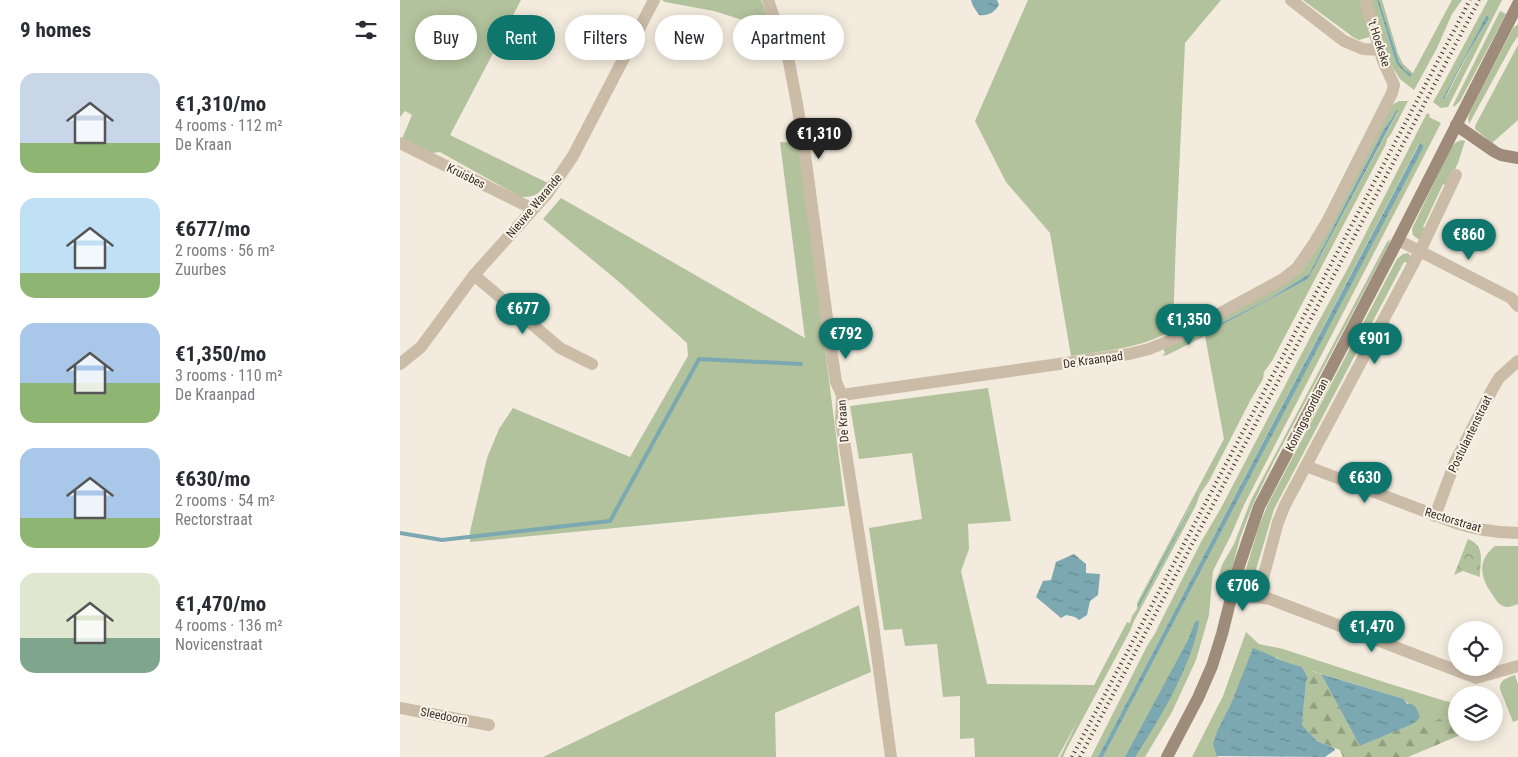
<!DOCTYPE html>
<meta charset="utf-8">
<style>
:root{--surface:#fff;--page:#f7f7f7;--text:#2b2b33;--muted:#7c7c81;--accent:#0f766e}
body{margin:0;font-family:"Roboto Condensed",sans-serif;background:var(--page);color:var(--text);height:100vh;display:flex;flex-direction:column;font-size:19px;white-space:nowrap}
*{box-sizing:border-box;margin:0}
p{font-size:16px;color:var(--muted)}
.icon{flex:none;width:28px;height:28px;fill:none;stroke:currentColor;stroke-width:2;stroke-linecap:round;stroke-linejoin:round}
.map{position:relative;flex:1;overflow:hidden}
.details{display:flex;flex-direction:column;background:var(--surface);width:400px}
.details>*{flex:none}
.hud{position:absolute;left:15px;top:15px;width:475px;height:45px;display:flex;gap:10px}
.controls{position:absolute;left:1048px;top:621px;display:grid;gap:10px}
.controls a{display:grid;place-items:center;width:55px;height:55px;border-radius:50%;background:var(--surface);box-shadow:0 2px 12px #0003;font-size:25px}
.price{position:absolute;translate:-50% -42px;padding:0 11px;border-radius:18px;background:var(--accent);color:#fff;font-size:16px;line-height:32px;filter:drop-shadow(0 1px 2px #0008)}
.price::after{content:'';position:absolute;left:50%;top:30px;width:15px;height:11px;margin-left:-8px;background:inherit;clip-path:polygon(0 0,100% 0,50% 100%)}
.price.on{background:#222;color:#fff}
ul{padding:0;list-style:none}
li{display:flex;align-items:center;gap:15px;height:125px;padding:0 20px}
li span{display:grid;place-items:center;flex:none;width:140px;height:100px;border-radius:15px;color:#555}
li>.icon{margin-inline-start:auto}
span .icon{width:60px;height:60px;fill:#fffc;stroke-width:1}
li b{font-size:21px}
h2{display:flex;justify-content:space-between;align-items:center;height:60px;padding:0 20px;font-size:21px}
.pill{padding:0 18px;border-radius:22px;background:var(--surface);box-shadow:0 2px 12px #0003;font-size:18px;line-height:45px}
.pill.on{background:var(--accent);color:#fff}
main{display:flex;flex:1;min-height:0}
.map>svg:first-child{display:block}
.grass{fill:#b1c29c;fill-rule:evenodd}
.forest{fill:url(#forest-firs)}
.park{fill:url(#park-crowns)}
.water{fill:url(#water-ripples)}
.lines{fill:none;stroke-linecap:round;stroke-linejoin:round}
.stream{stroke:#7ba8b1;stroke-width:4}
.street{stroke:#cbbca8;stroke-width:12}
.secondary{stroke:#9f8b79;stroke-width:12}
.rail{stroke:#382f28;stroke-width:4;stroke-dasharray:1 4;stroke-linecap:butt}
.labels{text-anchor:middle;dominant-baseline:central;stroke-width:4;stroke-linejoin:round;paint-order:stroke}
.street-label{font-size:12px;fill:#382f28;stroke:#faf4e9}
</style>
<main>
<section class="details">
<h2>9 homes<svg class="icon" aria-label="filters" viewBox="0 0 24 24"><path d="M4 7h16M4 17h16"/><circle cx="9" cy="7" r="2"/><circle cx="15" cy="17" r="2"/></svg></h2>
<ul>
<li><span style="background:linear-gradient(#c9d6e8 70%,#8fb573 0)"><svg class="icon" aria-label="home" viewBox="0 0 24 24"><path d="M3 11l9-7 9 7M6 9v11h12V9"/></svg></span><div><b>€1,310/mo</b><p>4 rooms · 112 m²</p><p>De Kraan</p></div></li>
<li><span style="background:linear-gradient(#bfe0f5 75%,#8fb573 0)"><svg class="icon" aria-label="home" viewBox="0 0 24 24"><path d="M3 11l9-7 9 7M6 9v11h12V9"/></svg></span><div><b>€677/mo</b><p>2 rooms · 56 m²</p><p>Zuurbes</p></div></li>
<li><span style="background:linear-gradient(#a9c7e8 60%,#8fb573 0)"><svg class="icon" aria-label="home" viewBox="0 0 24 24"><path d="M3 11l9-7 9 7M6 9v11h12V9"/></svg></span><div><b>€1,350/mo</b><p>3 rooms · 110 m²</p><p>De Kraanpad</p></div></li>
<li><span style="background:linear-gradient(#a9c7e8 70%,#8fb573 0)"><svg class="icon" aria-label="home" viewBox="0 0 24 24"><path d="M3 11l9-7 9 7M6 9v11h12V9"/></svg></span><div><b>€630/mo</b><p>2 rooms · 54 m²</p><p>Rectorstraat</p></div></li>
<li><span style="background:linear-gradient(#dfe7d0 65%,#7fa58c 0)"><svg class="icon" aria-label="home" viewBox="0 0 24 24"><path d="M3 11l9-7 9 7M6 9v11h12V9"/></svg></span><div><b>€1,470/mo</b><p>4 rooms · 136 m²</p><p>Novicenstraat</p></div></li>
</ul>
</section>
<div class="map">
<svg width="1118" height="757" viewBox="0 0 1118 757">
<defs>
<pattern id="forest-firs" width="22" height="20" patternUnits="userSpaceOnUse" patternTransform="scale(1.25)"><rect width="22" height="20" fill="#b1c29c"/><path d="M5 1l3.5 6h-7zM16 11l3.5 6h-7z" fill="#919e7f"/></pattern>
<pattern id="park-crowns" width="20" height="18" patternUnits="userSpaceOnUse" patternTransform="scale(1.25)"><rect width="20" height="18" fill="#b1c29c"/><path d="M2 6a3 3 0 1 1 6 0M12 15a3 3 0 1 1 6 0" fill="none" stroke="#919e7f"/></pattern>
<pattern id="water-ripples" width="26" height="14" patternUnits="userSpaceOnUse" patternTransform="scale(1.25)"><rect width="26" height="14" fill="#7ba8b1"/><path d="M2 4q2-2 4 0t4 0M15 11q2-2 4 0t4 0" fill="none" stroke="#668990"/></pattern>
</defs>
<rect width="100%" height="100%" fill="#f3ebdd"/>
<g class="grass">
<path d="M0,0H121L50,135L148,183C138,194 136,197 121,197L40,152L32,153L2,139L12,115L5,111L0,117Z"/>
<path d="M262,0H361L374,33L352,23L314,11L265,2Z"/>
<path d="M628,0H821L785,43L776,238L773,329C746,348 703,351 671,356L650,233L606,182L575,121Z"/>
<path d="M903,0H961L969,31V37L959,40L953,37Z"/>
<path d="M970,0H977L996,63L1011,74L1004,69L999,62L979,0H982L998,54L1003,64L1013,73L1052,0H1062L1052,14L1037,48L1014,90L1000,79L991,65Z"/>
<path d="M1088,0H1102L1048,107L1041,108L1030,100L1033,102L1041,88ZM1086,16L1089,19L1073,44L1045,99V100L1042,98H1044Z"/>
<path d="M1100,11L1106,14L1060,101L1054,107L1053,105Z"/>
<path d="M1118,24V36L1112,45L1069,124L1068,118L1070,112L1113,28Z"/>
<path d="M1118,45V120L1092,143L1075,129V126Z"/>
<path d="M999,101H1008L991,134L987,139L986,144L872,361L864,372L863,379L850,401L809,481L800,494L796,505L784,528L734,621L730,631L668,746L663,757H660L678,720L658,757H575L574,738L560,739V696L543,697L537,644L505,646L502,629L484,630L469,528L522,519L512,453L459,459L450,406L588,388L611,521L568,524L569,549L561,571L587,684L694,685L727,622L730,623L732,616L737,609V603L824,439L805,336L767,355L762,356L765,353L763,348L893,277L992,105ZM998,112L908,279L812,330L811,328L867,300L909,274L983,131L993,116ZM793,503L740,606L739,607L788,511Z"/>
<path d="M1027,113L1030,115L1029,117L1041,123L844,505L831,535L813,571L809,615L796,660L772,712L745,757H703L1021,151L1024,146L1019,144L698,757H691L747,646L756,632L758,627L801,542L821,508L914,330L949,266Z"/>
<path d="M1061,140L1065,141L1058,163L1047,186L1043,184L1023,227L1026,229L1020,239H1018L1013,235L1012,229L1051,147L1055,143Z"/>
<path d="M380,142L399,143L445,506L70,542V532L87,458L99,429L113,408L230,457L288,356L287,343L218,281L143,219L161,198L405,338Z"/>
<path d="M990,239L989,244L874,461L853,504L840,538L828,584L819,582L818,577L822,565L834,544L851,500L987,242Z"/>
<path d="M1008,253L1011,256L1008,263L1004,262L874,509L855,573L859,574L855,588L849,590L842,584L843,579L859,526L868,504L997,259L1003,254Z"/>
<path d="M1095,546H1118V604C1114,605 1110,607 1107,607C1099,606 1096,600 1092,594C1080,577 1077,560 1095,546Z"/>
<path d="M459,605L471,672L375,713L376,757H143Z"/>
<path d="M846,632L859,644L883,649L987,683L1045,701L1056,703V712L1016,730L1013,724L1020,718L1004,699L912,671L908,678L902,667L888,664L876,657L833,699L818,729L817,756L819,757H792L823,696Z"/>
<path d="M1115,675L1118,684V720L1113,722L1100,689C1099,680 1107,678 1115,675Z"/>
</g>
<path class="forest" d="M911,671L921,674L960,746L1013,724L1016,729L1056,712V732L1065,733L1008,757H943L940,750L917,741L902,725L906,682Z"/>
<path class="park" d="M1068,539C1086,546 1080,561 1080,577L1063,571L1054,575Z"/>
<g class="water">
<path d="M571,0H597L599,5C594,13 588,16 579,15L573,6Z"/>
<path d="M977,0H979L999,62L1004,69L1011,74L1010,77L996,63Z"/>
<path d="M1086,16H1088L1089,19C1072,44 1058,71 1045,98L1046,100L1042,98L1044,97Z"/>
<path d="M997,110L998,111L908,279L812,330L811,328L867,300L909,274L983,131Z"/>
<path d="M1020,143L1024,146L703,757H698Z"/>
<path d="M793,503L789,512L739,607L738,605Z"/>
<path d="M674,554L686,564V573L700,574L698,595L690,601L687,615L679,620L675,617L666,615L661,618L636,597L643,581L651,580L656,562Z"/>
<path d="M799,620C799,628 796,635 794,643C781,683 758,722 735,757H725L788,640L795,622Z"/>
<path d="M853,648C869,654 885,663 902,667L908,678L906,682L902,725L917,741L934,748L935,750L925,757L817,756L813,744L818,729L833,699Z"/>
<path d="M921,674L1004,699L1007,704C1017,704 1017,710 1020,718L1013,724L960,746Z"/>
</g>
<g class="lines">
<path class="stream" d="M0,533L42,540L210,521L299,359L401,364"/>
<g class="street">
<path d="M368,0L389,62L397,104L403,140L432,355L436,382L442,395L441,421L473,625L491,757"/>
<path d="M891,0L944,41L963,49L980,50"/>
<path d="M0,143L133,209"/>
<path d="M998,240L1111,298L1118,306"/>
<path d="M74,275L160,348L192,364"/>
<path d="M0,364L21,347L74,275L147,194L173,156L254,0"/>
<path d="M442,395L729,354L749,349L769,341L883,279L897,268L913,245L928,220L992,93L994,85L983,61L965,0"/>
<path d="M906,466L1053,522C1074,529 1096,533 1118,533"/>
<path d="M1035,516L1055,462L1092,390L1099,378L1118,361"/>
<path d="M832,595L845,598L858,597L870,599L1076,678L1118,666"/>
<path d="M858,597L878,522L885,505L1020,251L1056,175"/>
<path d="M0,708L89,725"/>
</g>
<g class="secondary">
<path d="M1056,125L1095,152L1101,155L1118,158"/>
<path d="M767,757L798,698L812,666L822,634L839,566L859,507L998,240L1118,4"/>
</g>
<g class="rail">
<path d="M672,757L1070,0"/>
<path d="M680,757L1079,0"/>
</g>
</g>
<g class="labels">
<g class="street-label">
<text transform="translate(979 43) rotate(72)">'t Hoekske</text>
<text transform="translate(66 176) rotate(26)">Kruisbes</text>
<text transform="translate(134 206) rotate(-50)">Nieuwe Warande</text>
<text transform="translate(693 360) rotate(-8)">De Kraanpad</text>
<text transform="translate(907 415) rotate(-63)">Koningsoordlaan</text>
<text transform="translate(443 421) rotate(-94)">De Kraan</text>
<text transform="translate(1070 434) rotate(-64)">Postulantenstraat</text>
<text transform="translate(1053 520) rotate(17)">Rectorstraat</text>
<text transform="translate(44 716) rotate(11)">Sleedoorn</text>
</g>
</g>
</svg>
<div class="controls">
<a><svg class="icon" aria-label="locate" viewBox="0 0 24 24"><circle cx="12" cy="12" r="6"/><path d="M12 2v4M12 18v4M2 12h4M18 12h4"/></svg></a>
<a><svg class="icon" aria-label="layers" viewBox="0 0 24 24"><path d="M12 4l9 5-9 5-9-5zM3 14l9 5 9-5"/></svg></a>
</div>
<b class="price on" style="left:419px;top:160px">€1,310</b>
<b class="price" style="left:1069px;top:261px">€860</b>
<b class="price" style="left:123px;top:335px">€677</b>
<b class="price" style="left:789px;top:346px">€1,350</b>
<b class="price" style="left:446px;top:360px">€792</b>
<b class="price" style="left:975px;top:365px">€901</b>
<b class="price" style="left:965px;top:504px">€630</b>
<b class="price" style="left:843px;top:612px">€706</b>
<b class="price" style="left:972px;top:653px">€1,470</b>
<div class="hud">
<a class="pill">Buy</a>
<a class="pill on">Rent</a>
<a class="pill">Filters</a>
<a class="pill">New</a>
<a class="pill">Apartment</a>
</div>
</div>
</main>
